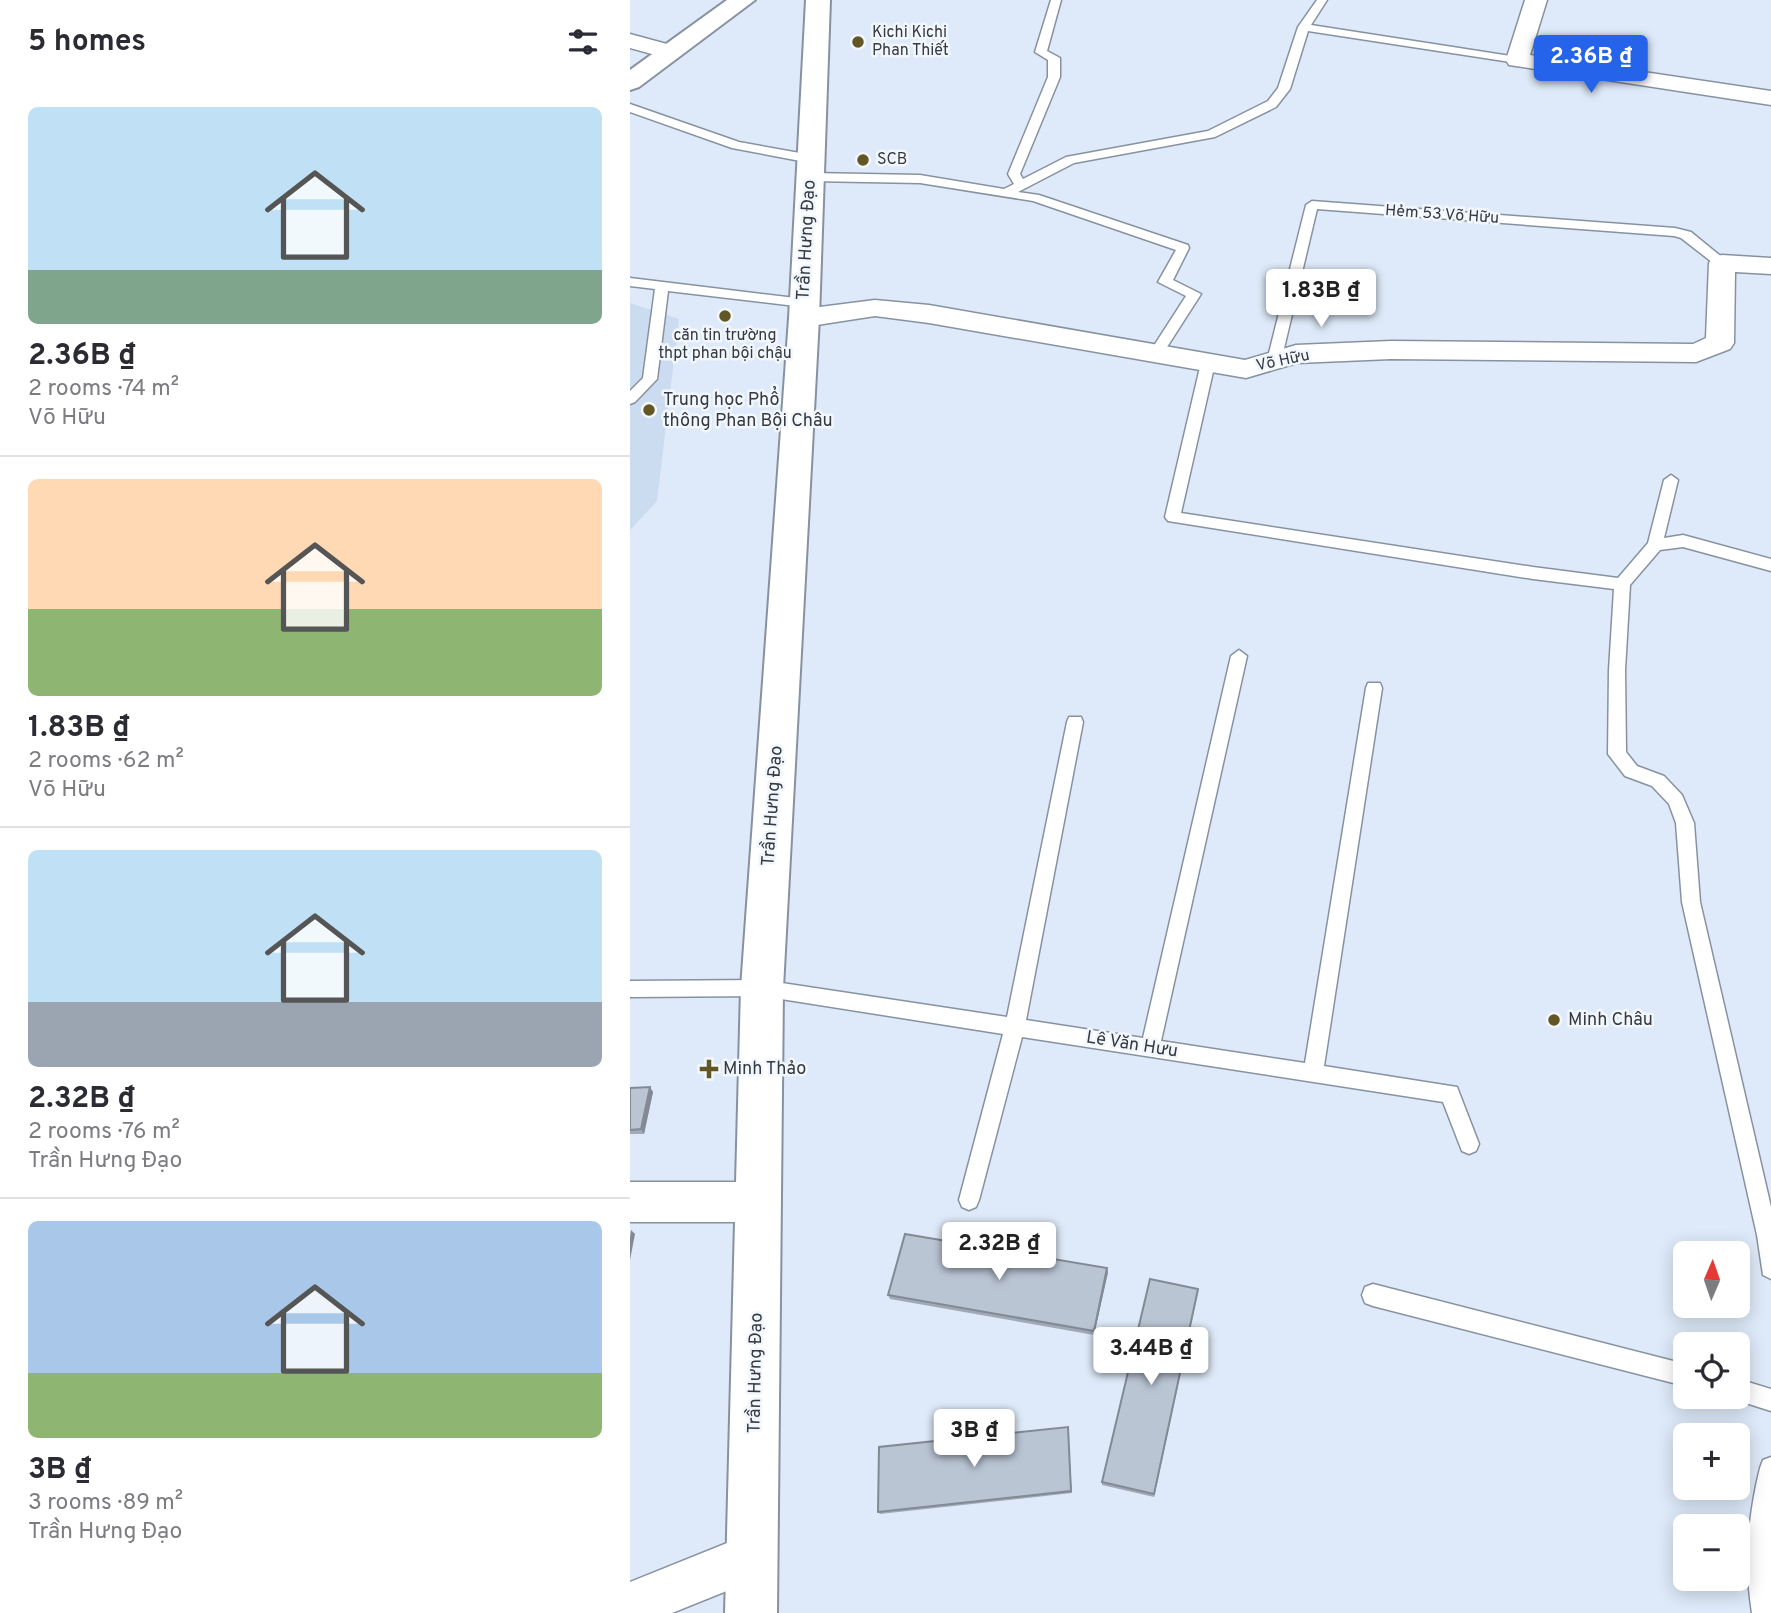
<!DOCTYPE html>
<meta charset="utf-8">
<style>
:root{--surface:#fff;--page:#f7f7f7;--text:#2b2b33;--muted:#7c7c81;--line:#e1e1e2;--accent:#2563eb}
body{margin:0;font-family:Overpass,sans-serif;background:var(--page);color:var(--text);height:100vh;display:flex;flex-direction:column;font-size:26px;white-space:nowrap}
*{box-sizing:border-box;margin:0}
p{font-size:23px;color:var(--muted)}
.icon{flex:none;width:38px;height:38px;fill:none;stroke:currentColor;stroke-width:2;stroke-linecap:round;stroke-linejoin:round}
.map{position:relative;flex:1;overflow:hidden}
.panel{display:flex;flex-direction:column;background:var(--surface);width:630px}
.panel>*{flex:none}
.needle{width:46px;rotate:2deg}
.tools{position:absolute;left:1043px;top:1241px;display:grid;gap:14px}
.tools a{display:grid;place-items:center;width:77px;height:77px;border-radius:10px;background:var(--surface);box-shadow:0 4px 18px #0003;font-size:35px}
.price{position:absolute;translate:-50% -60px;padding:0 16px;border-radius:7px;background:#fff;color:#222;font-size:23px;line-height:46px;filter:drop-shadow(0 2px 4px #0008)}
.price::after{content:'';position:absolute;left:50%;top:42px;width:21px;height:16px;margin-left:-10px;background:inherit;clip-path:polygon(0 0,100% 0,50% 100%)}
.price.selected{background:var(--accent);color:#fff}
ul{padding:0;list-style:none}
li{display:grid;align-content:center;gap:14px;height:371px;padding:0 28px}
li+li{border-top:2px solid var(--line)}
li span{display:grid;place-items:center;height:217px;border-radius:10px;color:#555}
li>.icon{margin-inline-start:auto}
span .icon{width:126px;height:126px;fill:#fffc;stroke-width:1}
li b{font-size:30px}
h2{display:flex;justify-content:space-between;align-items:center;height:84px;padding:0 28px;font-size:30px}
main{display:flex;flex:1;min-height:0}
.map>svg:first-child{display:block}
.built{fill:#ccdcf0}
.lines{fill:none;stroke-linecap:round;stroke-linejoin:round}
.service-casing{stroke:#8792a0;stroke-width:3}
.minor-casing{stroke:#8792a0;stroke-width:3}
.secondary-casing{stroke:#8792a0;stroke-width:4}
.primary-casing{stroke:#8792a0;stroke-width:4}
.service{fill:#fff;fill-rule:evenodd}
.minor{fill:#fff;fill-rule:evenodd}
.secondary{fill:#fff;fill-rule:evenodd}
.primary{fill:#fff;fill-rule:evenodd}
.wall{fill:#a0a9b6}
.shaded-wall{fill:#828a94}
.building{fill:#bac5d4;stroke:#828a94;stroke-width:2}
.poi-dot{fill:#625724;stroke:#f2f7fd;stroke-width:2.5}
.labels{text-anchor:middle;dominant-baseline:central;stroke-width:5;stroke-linejoin:round;paint-order:stroke}
.far-poi-label{font-size:16px;fill:#353a40;stroke:#f2f7fd;text-anchor:start}
.far-street-label{font-size:16px;fill:#353a40;stroke:#f2f7fd}
.street-label{font-size:18px;fill:#353a40;stroke:#f2f7fd}
.poi-label{font-size:18px;fill:#353a40;stroke:#f2f7fd;text-anchor:start}
</style>
<main>
<section class="panel">
<h2>5 homes<svg class="icon" aria-label="filters" viewBox="0 0 24 24"><path d="M4 7h16M4 17h16"/><circle cx="9" cy="7" r="2"/><circle cx="15" cy="17" r="2"/></svg></h2>
<ul>
<li><span style="background:linear-gradient(#bfe0f5 75%,#7fa58c 0)"><svg class="icon" aria-label="home" viewBox="0 0 24 24"><path d="M3 11l9-7 9 7M6 9v11h12V9"/></svg></span><div><b>2.36B ₫</b><p>2 rooms · 74 m²</p><p>Võ Hữu</p></div></li>
<li><span style="background:linear-gradient(#ffd9b3 60%,#8fb573 0)"><svg class="icon" aria-label="home" viewBox="0 0 24 24"><path d="M3 11l9-7 9 7M6 9v11h12V9"/></svg></span><div><b>1.83B ₫</b><p>2 rooms · 62 m²</p><p>Võ Hữu</p></div></li>
<li><span style="background:linear-gradient(#bfe0f5 70%,#9aa5b1 0)"><svg class="icon" aria-label="home" viewBox="0 0 24 24"><path d="M3 11l9-7 9 7M6 9v11h12V9"/></svg></span><div><b>2.32B ₫</b><p>2 rooms · 76 m²</p><p>Trần Hưng Đạo</p></div></li>
<li><span style="background:linear-gradient(#a9c7e8 70%,#8fb573 0)"><svg class="icon" aria-label="home" viewBox="0 0 24 24"><path d="M3 11l9-7 9 7M6 9v11h12V9"/></svg></span><div><b>3B ₫</b><p>3 rooms · 89 m²</p><p>Trần Hưng Đạo</p></div></li>
</ul>
</section>
<div class="map">
<svg width="1141" height="1613" viewBox="0 0 1141 1613">
<rect width="100%" height="100%" fill="#deeaf9"/>
<path class="built" d="M0,303L49,319L27,501L0,530Z"/>
<g class="lines">
<defs>
<g id="service">
<path d="M421,0H431L417,51L430,58V77L390,174L393,179L436,157L578,131L638,101L648,88L668,27L687,0H697L681,25L887,57L893,60L887,63L678,31L660,89L646,107L585,137L444,163L388,192L409,195L558,245L559,248L543,280L571,294L530,358L525,359L518,355L556,296L528,282L546,250L403,201L290,183L181,181L175,177L181,173L290,175L374,189L384,184L378,174L418,77V60L405,52Z"/>
<path d="M0,104L109,142L181,155L187,159L181,163L102,148L0,112Z"/>
<path d="M682,201L1045,228L1061,232L1099,263L1092,267L1087,266L1051,238L1044,236L687,209L651,361L644,366L637,361L676,205Z"/>
<path d="M0,278L174,299L181,303L174,307L38,291L27,379L5,402L0,404V391L13,378L25,289L0,286Z"/>
<path d="M578,358L585,363L551,513L903,567L988,578L1018,543L1034,480L1041,475L1048,480L1034,538L1053,535L1141,559V571L1053,547L1030,550L1000,585L995,670L996,752L1007,766L1034,776L1052,795L1064,823L1070,902L1141,1207V1279L1133,1275L1127,1235L1052,902L1046,823L1039,804L1022,786L995,776L978,754L979,670L984,589L903,579L538,521L535,517L571,363Z"/>
<path d="M609,650L617,656L531,1041L675,1063L736,688L738,683H750L752,688L694,1066L827,1087L849,1144L846,1151L839,1154L832,1151L813,1102L392,1037L349,1200L346,1207L339,1210L332,1207L329,1200L373,1034L132,996L0,997V981L132,980L377,1017L437,722L439,717H451L453,722L396,1020L513,1038L601,656Z"/>
<path d="M743,1284L1055,1364V1386L743,1306L735,1303L732,1295L735,1287Z"/>
<path d="M1108,1379L1141,1389V1411L1100,1398L1108,1396Z"/>
<path d="M1141,1457V1613H1122C1114,1564 1118,1516 1130,1468L1133,1460Z"/>
</g>
<g id="minor">
<path d="M895,0H917L900,55L1141,91V105L879,65L876,60Z"/>
<path d="M0,34L48,47L51,52L48,57L40,59L0,48Z"/>
<path d="M1092,255L1141,258V274L1105,272L1104,343L1100,349L1066,362L761,359L667,363L616,378L299,323L245,316L174,327L164,324L160,318L164,312L174,309L245,300L299,305L615,360L666,345L761,341L1063,344L1076,338L1079,263L1083,257Z"/>
<path d="M0,1182H129L144,1188L150,1202L144,1216L129,1222H0Z"/>
<path d="M122,1533L139,1540L146,1557L139,1574L42,1613H0V1582Z"/>
</g>
<path id="secondary" d="M97,0H125L9,87L0,90V70Z"/>
<path id="primary" d="M176,0H200L189,318L153,988L147,1613H95L111,988L159,318Z"/>
</defs>
<use href="#service" class="service-casing"/>
<use href="#minor" class="minor-casing"/>
<use href="#secondary" class="secondary-casing"/>
<use href="#primary" class="primary-casing"/>
<use href="#service" class="service"/>
<use href="#minor" class="minor"/>
<use href="#secondary" class="secondary"/>
<use href="#primary" class="primary"/>
</g>
<g class="wall">
<path d="M0,1088L23,1092L14,1134H0Z"/>
<path d="M478,1272L464,1335L260,1299L258,1295Z"/>
<path d="M568,1289L524,1497L472,1485V1482Z"/>
<path d="M438,1427L442,1493L250,1514L248,1512Z"/>
</g>
<g class="shaded-wall">
<path d="M20,1087L23,1092L14,1134L11,1129Z"/>
<path d="M1,1230L5,1234L0,1260V1237Z"/>
<path d="M477,1268L478,1272L464,1335V1331Z"/>
<path d="M568,1289V1292L524,1497V1494Z"/>
</g>
<g class="building">
<path d="M20,1087L11,1129L0,1130V1088Z"/>
<path d="M275,1234L477,1268L464,1331L258,1295Z"/>
<path d="M520,1279L568,1289L524,1494L472,1482Z"/>
<path d="M438,1427L441,1491L248,1512L249,1447Z"/>
</g>
<g class="poi-dot">
<circle cx="228" cy="42" r="7"/>
<circle cx="233" cy="160" r="7"/>
<circle cx="95" cy="316" r="7"/>
<circle cx="19" cy="410" r="7"/>
<circle cx="924" cy="1020" r="7"/>
<path d="M75.5 1058.5h7v7h7v7h-7v7h-7v-7h-7v-7h7z"/>
</g>
<g class="labels">
<g class="far-poi-label">
<text x="242" y="33">Kichi Kichi<tspan x="242" dy="18">Phan Thiết</tspan></text>
<text x="247" y="160">SCB</text>
<text x="95" y="336" text-anchor="middle">căn tin trường<tspan x="95" dy="18">thpt phan bội chậu</tspan></text>
</g>
<g class="far-street-label">
<text transform="translate(812 215) rotate(4)">Hẻm 53 Võ Hữu</text>
<text transform="translate(653 361) rotate(-12)">Võ Hữu</text>
</g>
<g class="street-label">
<text transform="translate(177 240) rotate(-87)">Trần Hưng Đạo</text>
<text transform="translate(143 806) rotate(-86)">Trần Hưng Đạo</text>
<text transform="translate(502 1045) rotate(9)">Lê Văn Hưu</text>
<text transform="translate(126 1373) rotate(-89)">Trần Hưng Đạo</text>
</g>
<g class="poi-label">
<text x="33" y="400">Trung học Phổ<tspan x="33" dy="21">thông Phan Bội Châu</tspan></text>
<text x="938" y="1020">Minh Châu</text>
<text x="93" y="1069">Minh Thảo</text>
</g>
</g>
</svg>
<div class="tools">
<a><svg class="needle" viewBox="-14 -14 28 28"><path d="M0-13l5 13h-10z" fill="#e53935"/><path d="M0 13l5-13h-10z" fill="#7c7c81"/></svg></a>
<a><svg class="icon" aria-label="locate" viewBox="0 0 24 24"><circle cx="12" cy="12" r="6"/><path d="M12 2v4M12 18v4M2 12h4M18 12h4"/></svg></a>
<a>+</a>
<a>−</a>
</div>
<b class="price selected" style="left:961px;top:95px">2.36B ₫</b>
<b class="price" style="left:691px;top:329px">1.83B ₫</b>
<b class="price" style="left:369px;top:1282px">2.32B ₫</b>
<b class="price" style="left:521px;top:1387px">3.44B ₫</b>
<b class="price" style="left:344px;top:1469px">3B ₫</b>
</div>
</main>
